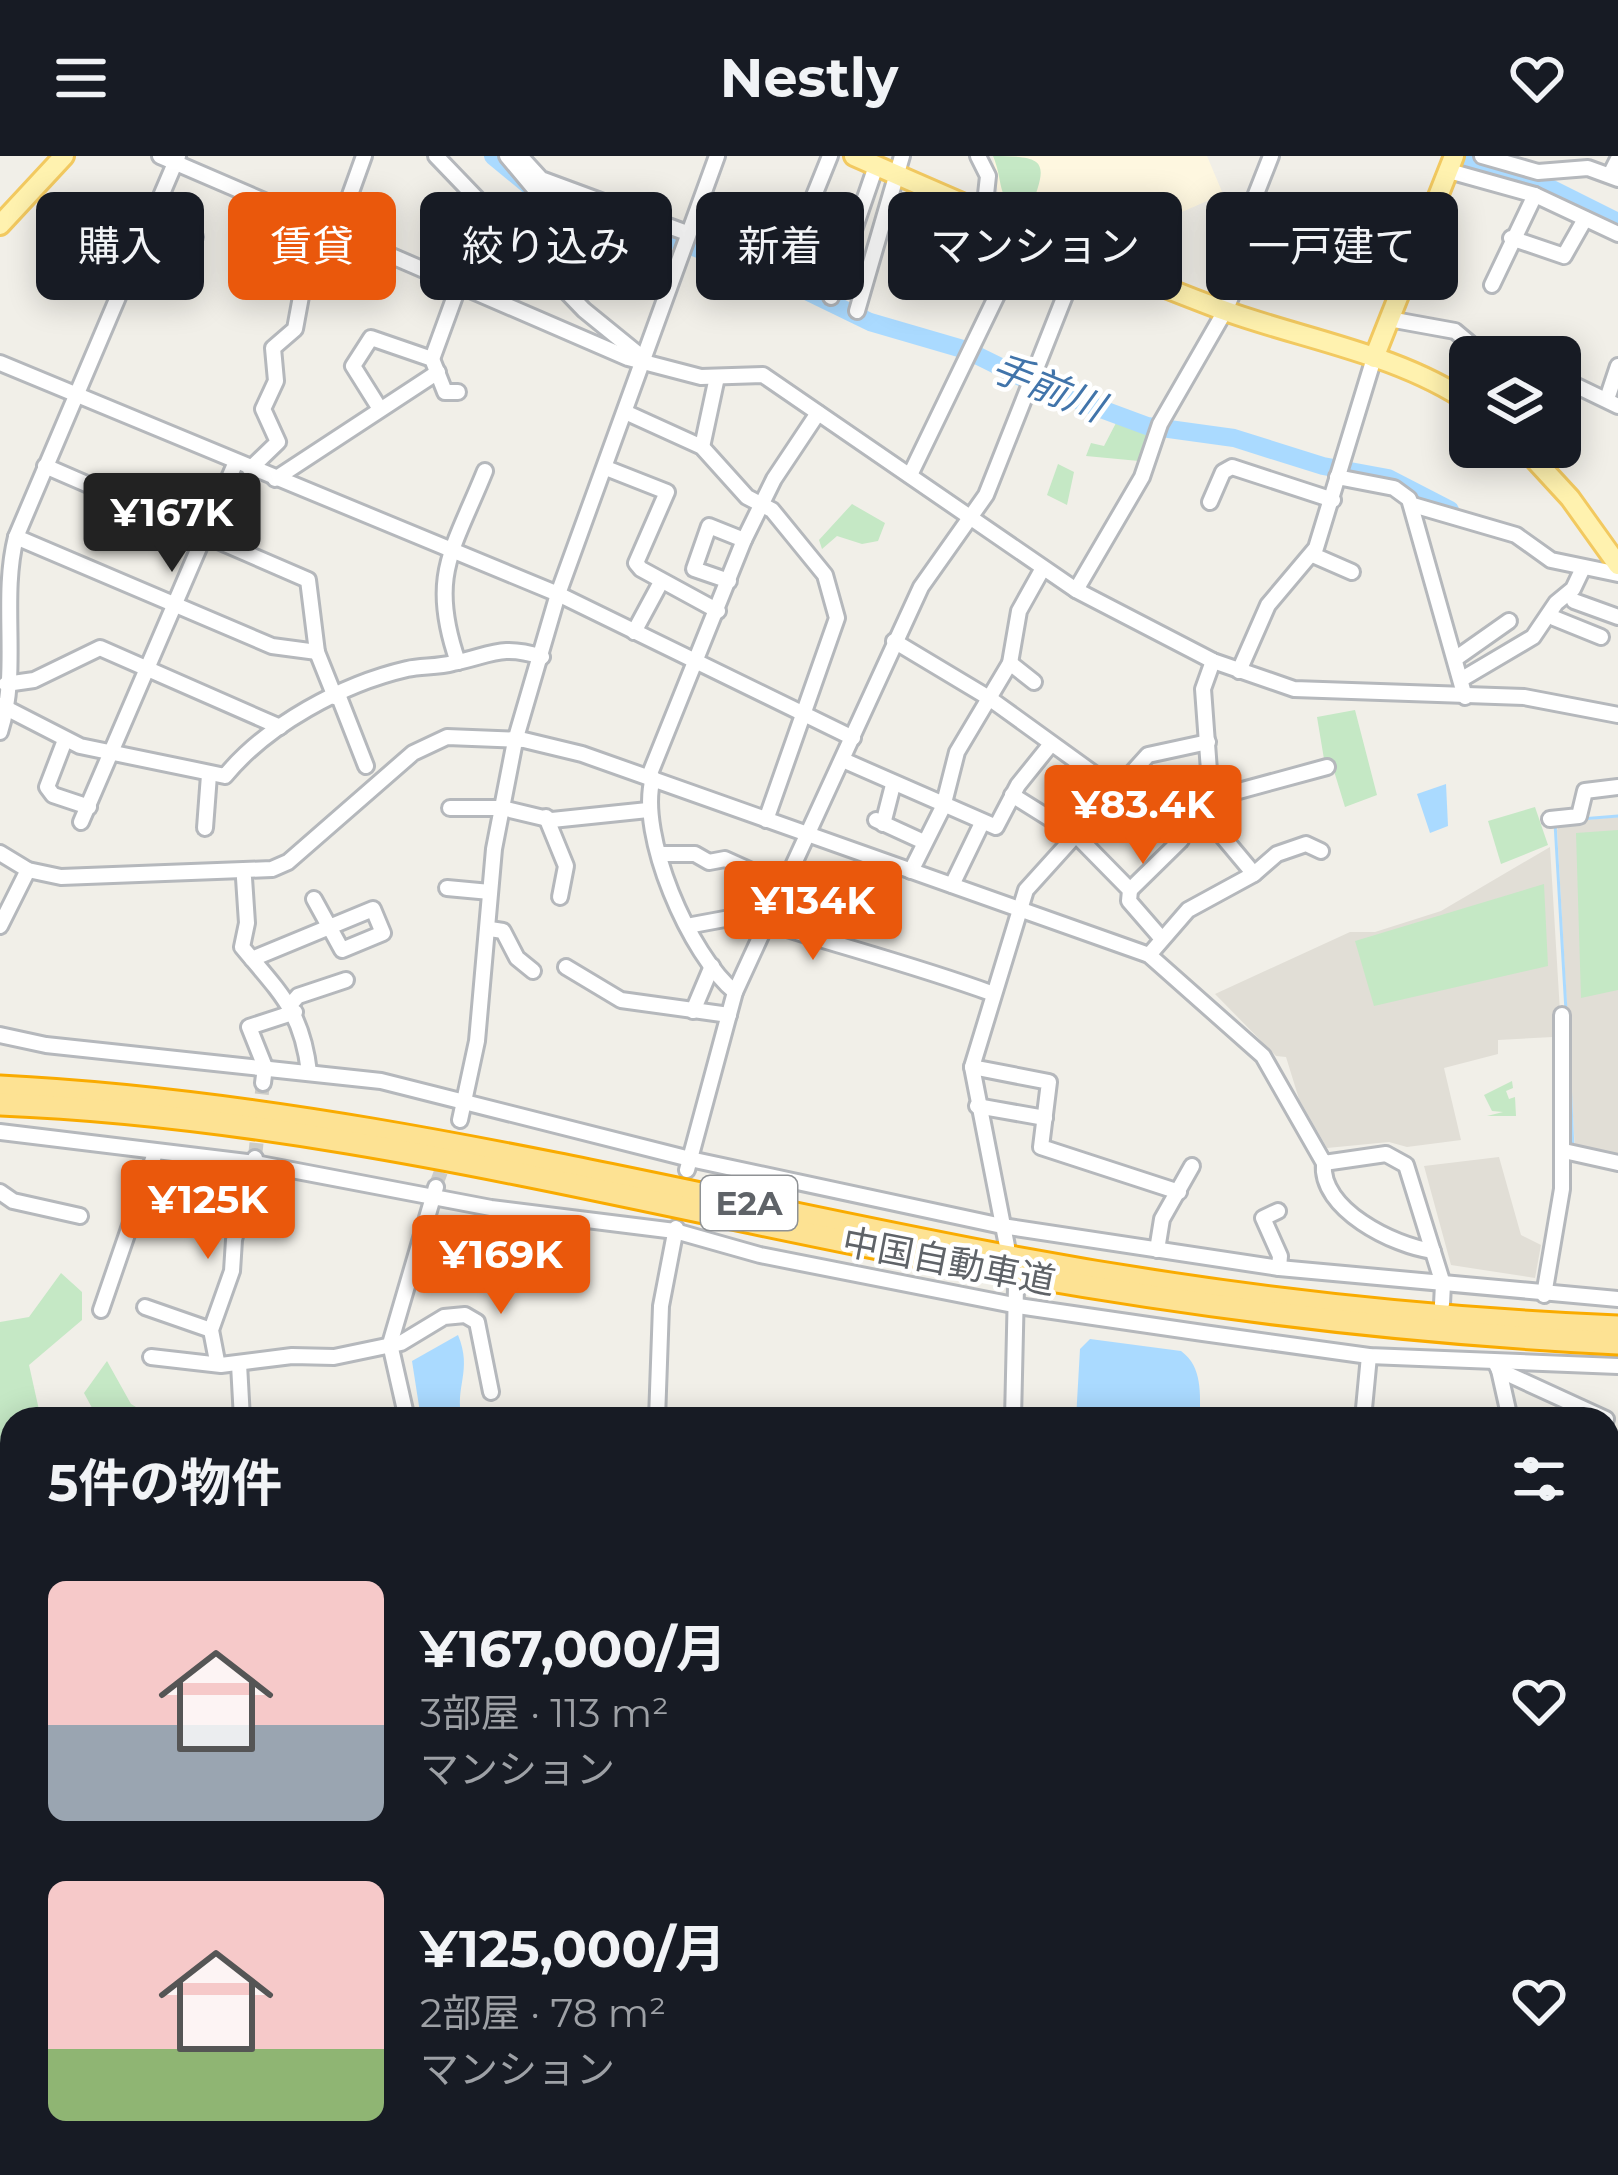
<!DOCTYPE html>
<html lang="ja">
<meta charset="utf-8">
<style>
:root{--surface:#171b24;--page:#242831;--text:#f1f3f6;--muted:#9ea1a6;--accent:#ea580c}
body{margin:0;font-family:Montserrat,"Noto Sans JP",sans-serif;background:var(--page);color:var(--text);height:100vh;display:flex;flex-direction:column;font-size:45px;white-space:nowrap}
*{box-sizing:border-box;margin:0}
p{font-size:39px;color:var(--muted)}
.icon{flex:none;width:66px;height:66px;fill:none;stroke:currentColor;stroke-width:2;stroke-linecap:round;stroke-linejoin:round}
.map{position:relative;flex:1;overflow:hidden}
.details{position:absolute;left:0px;top:1251px;width:1620px;height:768px;display:flex;flex-direction:column;background:var(--surface);border-radius:36px 36px 0 0;box-shadow:0 6px 30px #0003}
.details>*{flex:none}
.guide{position:absolute;left:36px;top:36px;width:1548px;height:108px;display:flex;gap:24px}
.controls{position:absolute;left:1449px;top:180px;display:grid;gap:24px}
.controls a{display:grid;place-items:center;width:132px;height:132px;border-radius:18px;background:var(--surface);box-shadow:0 6px 30px #0003;font-size:60px}
.price{position:absolute;translate:-50% -102px;padding:0 27px;border-radius:12px;background:var(--accent);color:#fff;font-size:39px;line-height:78px;filter:drop-shadow(0 3px 6px #0008)}
.price::after{content:'';position:absolute;left:50%;top:72px;width:36px;height:27px;margin-left:-18px;background:inherit;clip-path:polygon(0 0,100% 0,50% 100%)}
.price.current{background:#222;color:#fff}
ul{padding:0;list-style:none}
li{display:flex;align-items:center;gap:36px;height:300px;padding:0 48px}
li span{display:grid;place-items:center;flex:none;width:336px;height:240px;border-radius:18px;color:#555}
li>.icon{margin-inline-start:auto}
span .icon{width:144px;height:144px;fill:#fffc;stroke-width:1}
li b{font-size:51px}
h2{display:flex;justify-content:space-between;align-items:center;height:144px;padding:0 48px;font-size:51px}
.chip{padding:0 42px;border-radius:18px;background:var(--surface);box-shadow:0 6px 30px #0003;font-size:42px;line-height:108px}
.chip.current{background:var(--accent);color:#fff}
header{display:flex;justify-content:space-between;align-items:center;height:156px;padding:0 48px;background:var(--surface);font-size:54px;font-weight:700}
.map>svg:first-child{display:block}
.commercial{fill:#fef7e0}
.education{fill:#e1ded6}
.green{fill:#c5e8c5}
.water{fill:#aadaff}
.lines{fill:none;stroke-linecap:round;stroke-linejoin:round}
.stream{stroke:#aadaff;stroke-width:3}
.river{stroke:#aadaff;stroke-width:18}
.minor-tunnel{stroke:#ccccc8;stroke-width:14;stroke-dasharray:14 7;stroke-linecap:butt}
.minor-casing{stroke:#b5b8bc;stroke-width:20}
.major-casing{stroke:#f2c960;stroke-width:24}
.highway-casing{stroke:#f9ab00;stroke-width:27}
.minor{stroke:#fff;stroke-width:14}
.major{stroke:#fff2af;stroke-width:18}
.highway{stroke:#fde293;stroke-width:21}
.labels{text-anchor:middle;dominant-baseline:central;stroke-width:9;stroke-linejoin:round;paint-order:stroke}
.shield{fill:#fff;stroke:#8f9295;stroke-width:3}
.shield-label{font-size:33px;font-weight:bold;fill:#5f6368}
.street-label{font-size:36px;fill:#5f6368;stroke:#fff}
.water-label{font-size:39px;font-style:italic;fill:#4174aa;stroke:#fff}
</style>
<header><svg class="icon" aria-label="menu" viewBox="0 0 24 24"><path d="M4 6h16M4 12h16M4 18h16"/></svg>Nestly<svg class="icon" aria-label="heart" viewBox="0 0 24 24"><path d="M12 20l-8-8c-3-5 5-10 8-4 3-6 11-1 8 4z"/></svg></header>
<div class="map">
<svg width="1618" height="2019" viewBox="0 0 1618 2019">
<rect width="100%" height="100%" fill="#f1efe8"/>
<path class="commercial" d="M993,0H1207L1223,38L1102,91L1013,52L998,38Z"/>
<g class="education">
<path d="M1618,661V1003L1575,995L1557,674L1562,666Z"/>
<path d="M1550,691L1560,856L1553,858V881L1498,884V898L1444,912L1461,984L1407,991L1389,986L1327,992L1299,943L1286,901L1276,900L1215,838L1350,776H1375L1441,755Z"/>
<path d="M1499,1001L1521,1079L1541,1089L1535,1122L1451,1109L1424,1010Z"/>
</g>
<g class="green">
<path d="M993,0C1049,0 1048,6 1029,57C994,47 1005,28 993,0Z"/>
<path d="M608,69L663,87L661,108L646,106L651,93L620,81L611,102L583,82L588,75L602,80Z"/>
<path d="M1116,267L1149,279L1139,305L1086,300L1091,287L1104,290Z"/>
<path d="M1058,308L1074,316L1067,349L1047,339Z"/>
<path d="M852,348L885,367L878,385L862,388L837,380L822,393L819,384Z"/>
<path d="M1355,554L1377,639L1345,651L1330,602L1324,603L1317,561Z"/>
<path d="M1535,651L1548,689L1501,708L1488,665Z"/>
<path d="M1618,674V834L1581,842L1576,677Z"/>
<path d="M1544,728L1548,810L1374,850L1355,785Z"/>
<path d="M1512,925L1513,932L1506,935L1509,943L1515,941L1516,960H1487L1503,956L1492,955L1484,939Z"/>
<path d="M61,1117L82,1136V1164L29,1209L41,1263H12V1335L7,1341L12,1415L0,1392V1166L29,1161Z"/>
<path d="M107,1205L131,1248L156,1263H98L84,1237Z"/>
<path d="M0,1582L12,1598V1719L0,1726Z"/>
<path d="M0,1744L12,1758V2007H1034L1028,2019H0Z"/>
<path d="M1608,1868L1617,1878L1611,1899L1618,1907V2019H1311L1308,2007H1608Z"/>
</g>
<g class="water">
<path d="M1446,628L1448,670L1430,677L1417,638Z"/>
<path d="M458,1179C473,1215 454,1231 462,1263H421L412,1205Z"/>
<path d="M1090,1183L1181,1195C1203,1211 1200,1238 1200,1263H1076L1080,1193Z"/>
<path d="M0,1395L12,1418V1519L0,1530Z"/>
<path d="M1233,2007H1305L1308,2019H1232Z"/>
</g>
<g class="lines">
<g class="stream">
<path d="M1581,663L1618,660"/>
<path d="M1555,667L1566,855"/>
<path d="M1569,901L1573,993"/>
</g>
<g class="river">
<path d="M493,0L544,42L626,65L802,133L870,166L966,194L1039,230L1147,270L1234,282L1323,310L1388,322L1450,354"/>
<path d="M1450,0L1540,27L1618,66"/>
</g>
<g class="minor-tunnel">
<path d="M255,1001L263,927"/>
<path d="M436,1029L460,964"/>
</g>
<defs>
<g id="minor">
<path d="M160,0L628,202L701,221L763,219L1076,434L1213,505L1294,533L1524,541L1618,559"/>
<path d="M436,0L584,154L643,202"/>
<path d="M507,0L533,31L559,39L519,88"/>
<path d="M520,0L541,23L687,77"/>
<path d="M978,0L988,20L984,57"/>
<path d="M1482,0L1538,16L1588,12L1618,23"/>
<path d="M1449,15L1535,39L1618,78"/>
<path d="M1610,19L1618,3"/>
<path d="M154,64L195,81"/>
<path d="M1511,82L1564,100L1585,63"/>
<path d="M782,119L830,0"/>
<path d="M1492,129L1535,39"/>
<path d="M831,141L876,10"/>
<path d="M857,155L902,0"/>
<path d="M1389,163L1455,175L1486,201"/>
<path d="M432,203L459,129"/>
<path d="M0,207L558,438L853,582"/>
<path d="M1560,222L1618,250"/>
<path d="M1607,243L1618,210"/>
<path d="M380,253L353,210L371,182L432,203L445,236H458"/>
<path d="M625,256L702,291L747,341L772,354L825,419L837,462L766,664"/>
<path d="M702,291L717,221"/>
<path d="M45,310L308,424L317,496L335,541"/>
<path d="M606,312L667,336L636,407L641,413L718,455"/>
<path d="M250,313L278,286L263,253L276,225L273,192L295,173L302,135L337,75L364,0"/>
<path d="M911,317L1028,75"/>
<path d="M1337,321L1394,332L1409,343L1465,541"/>
<path d="M275,323L438,216"/>
<path d="M1210,346L1223,316L1232,311L1333,344"/>
<path d="M1413,349L1516,379L1551,404L1618,418"/>
<path d="M16,381L272,490L317,496"/>
<path d="M1313,399L1352,416"/>
<path d="M729,425L694,413L709,370L744,384"/>
<path d="M1076,434L1142,321L1160,268L1225,155L1247,104L1245,66L1271,0"/>
<path d="M1574,445L1618,461"/>
<path d="M1554,462L1601,481"/>
<path d="M634,476L661,426"/>
<path d="M894,485L989,542L1115,633"/>
<path d="M1455,503L1509,465"/>
<path d="M458,506C428,420 453,394 485,315"/>
<path d="M1010,507L1034,526"/>
<path d="M1239,515L1268,449L1316,392L1374,202"/>
<path d="M1462,523L1533,481L1556,447L1573,433L1583,412"/>
<path d="M6,528L34,524L100,492L280,571"/>
<path d="M339,541L366,610"/>
<path d="M0,549L80,590L225,620C267,569 342,528 407,513C422,510 438,511 453,507C492,499 501,488 542,501"/>
<path d="M0,576C20,514 0,445 16,381L178,0"/>
<path d="M65,584L47,631L53,639L89,651"/>
<path d="M843,604L996,671L1018,629L1051,588"/>
<path d="M649,620L744,384L774,323L818,257"/>
<path d="M653,622C637,678 690,800 735,836"/>
<path d="M1012,639L1076,679L1130,734L1129,745L1162,783"/>
<path d="M1213,642L1327,611"/>
<path d="M450,652H502L552,664L648,654"/>
<path d="M546,661L566,710L560,741"/>
<path d="M1550,663L1579,660L1585,635L1618,631"/>
<path d="M876,664L924,686"/>
<path d="M81,666L235,308"/>
<path d="M883,668L893,629"/>
<path d="M205,672L209,619"/>
<path d="M0,697L28,714L61,721L272,713L288,706L413,597L447,581L524,584L582,598L1149,799L1263,900L1324,1007L1386,998L1406,1009L1443,1128L1442,1148"/>
<path d="M661,698H695L709,706L725,703L771,724"/>
<path d="M911,715L943,651L957,596L1010,507L1019,455L1043,412"/>
<path d="M1254,718L1277,698L1306,688L1321,695"/>
<path d="M244,722L247,767L242,791C280,837 302,855 309,916"/>
<path d="M952,729L982,667"/>
<path d="M447,732L490,736"/>
<path d="M1130,734L1181,684"/>
<path d="M768,767C843,791 917,810 991,837"/>
<path d="M0,770L28,714"/>
<path d="M687,770L730,762L763,776"/>
<path d="M490,773L503,775L517,802L533,815"/>
<path d="M1149,799L1188,754L1254,718L1213,669L1203,533L1213,505"/>
<path d="M252,803L373,753L383,777L342,794L314,743"/>
<path d="M566,811L621,844L729,859"/>
<path d="M291,848L298,840L346,824"/>
<path d="M693,855L712,810"/>
<path d="M0,879L46,889L381,925L690,1003L1002,1070L1279,1112L1618,1143"/>
<path d="M972,911L1049,926L1041,991L1179,1036"/>
<path d="M263,927L265,911L249,871L295,856"/>
<path d="M977,950L1045,962"/>
<path d="M460,964L477,885L494,693L515,585L558,438L717,0"/>
<path d="M0,976L255,1007L491,1052L675,1075L760,1099L1018,1150L1203,1177L1369,1200L1618,1210"/>
<path d="M1564,995L1618,1007"/>
<path d="M1324,1007C1319,1053 1394,1090 1433,1095"/>
<path d="M687,1014L735,836L921,431L986,339L1081,99"/>
<path d="M0,1036L13,1045L80,1060"/>
<path d="M1278,1055L1263,1062L1280,1100L1279,1112"/>
<path d="M1007,1090L972,911L1026,734L1148,599L1208,586"/>
<path d="M1157,1094L1162,1063L1192,1010"/>
<path d="M1544,1139L1562,1033V859"/>
<path d="M145,1151L211,1174"/>
<path d="M101,1154L155,997"/>
<path d="M151,1201L221,1209L292,1200L334,1201L401,1187L444,1161L465,1159L477,1166L491,1236"/>
<path d="M217,1205L211,1174L232,1115L234,1084L255,1002"/>
<path d="M1495,1206L1499,1214L1606,1263"/>
<path d="M239,1208L242,1263"/>
<path d="M1499,1214L1510,1263"/>
<path d="M407,1263L390,1188L436,1031"/>
<path d="M657,1263L661,1150L676,1072"/>
<path d="M1013,1263L1016,1131"/>
<path d="M1363,1263L1369,1200"/>
<path d="M1608,1484L1618,1462"/>
<path d="M1608,1625L1618,1628"/>
<path d="M1608,1666L1618,1671"/>
<path d="M998,2019L1003,2007"/>
</g>
<g id="major">
<path d="M854,0C975,53 1096,106 1220,153C1301,183 1397,197 1470,247"/>
<path d="M0,69L64,0"/>
<path d="M1374,202L1454,0"/>
<path d="M1523,291L1570,342L1618,409"/>
</g>
<g id="highway">
<path d="M0,931C337,948 659,1034 989,1097C1196,1137 1407,1162 1618,1171"/>
<path d="M0,948C301,960 589,1035 883,1093C1126,1142 1370,1175 1618,1187"/>
</g>
</defs>
<use href="#minor" class="minor-casing"/>
<use href="#major" class="major-casing"/>
<use href="#highway" class="highway-casing"/>
<use href="#minor" class="minor"/>
<use href="#major" class="major"/>
<use href="#highway" class="highway"/>
</g>
<g class="labels">
<rect class="shield" x="701" y="1020" width="96" height="54" rx="9"/>
<g class="shield-label">
<text x="749" y="1047">E2A</text>
</g>
<g class="street-label">
<text transform="translate(949 1105) rotate(11)">中国自動車道</text>
</g>
<g class="water-label">
<text transform="translate(1048 231) rotate(22)">手前川</text>
</g>
</g>
</svg>
<div class="controls">
<a><svg class="icon" aria-label="layers" viewBox="0 0 24 24"><path d="M12 4l9 5-9 5-9-5zM3 14l9 5 9-5"/></svg></a>
</div>
<b class="price current" style="left:172px;top:419px">¥167K</b>
<b class="price" style="left:1143px;top:711px">¥83.4K</b>
<b class="price" style="left:813px;top:807px">¥134K</b>
<b class="price" style="left:208px;top:1106px">¥125K</b>
<b class="price" style="left:501px;top:1161px">¥169K</b>
<div class="guide">
<a class="chip">購入</a>
<a class="chip current">賃貸</a>
<a class="chip">絞り込み</a>
<a class="chip">新着</a>
<a class="chip">マンション</a>
<a class="chip">一戸建て</a>
</div>
<section class="details">
<h2>5件の物件<svg class="icon" aria-label="filters" viewBox="0 0 24 24"><path d="M4 7h16M4 17h16"/><circle cx="9" cy="7" r="2"/><circle cx="15" cy="17" r="2"/></svg></h2>
<ul>
<li><span style="background:linear-gradient(#f6c9c9 60%,#9aa5b1 0)"><svg class="icon" aria-label="home" viewBox="0 0 24 24"><path d="M3 11l9-7 9 7M6 9v11h12V9"/></svg></span><div><b>¥167,000/月</b><p>3部屋 · 113 m²</p><p>マンション</p></div><svg class="icon" aria-label="heart" viewBox="0 0 24 24"><path d="M12 20l-8-8c-3-5 5-10 8-4 3-6 11-1 8 4z"/></svg></li>
<li><span style="background:linear-gradient(#f6c9c9 70%,#8fb573 0)"><svg class="icon" aria-label="home" viewBox="0 0 24 24"><path d="M3 11l9-7 9 7M6 9v11h12V9"/></svg></span><div><b>¥125,000/月</b><p>2部屋 · 78 m²</p><p>マンション</p></div><svg class="icon" aria-label="heart" viewBox="0 0 24 24"><path d="M12 20l-8-8c-3-5 5-10 8-4 3-6 11-1 8 4z"/></svg></li>
</ul>
</section>
</div>
